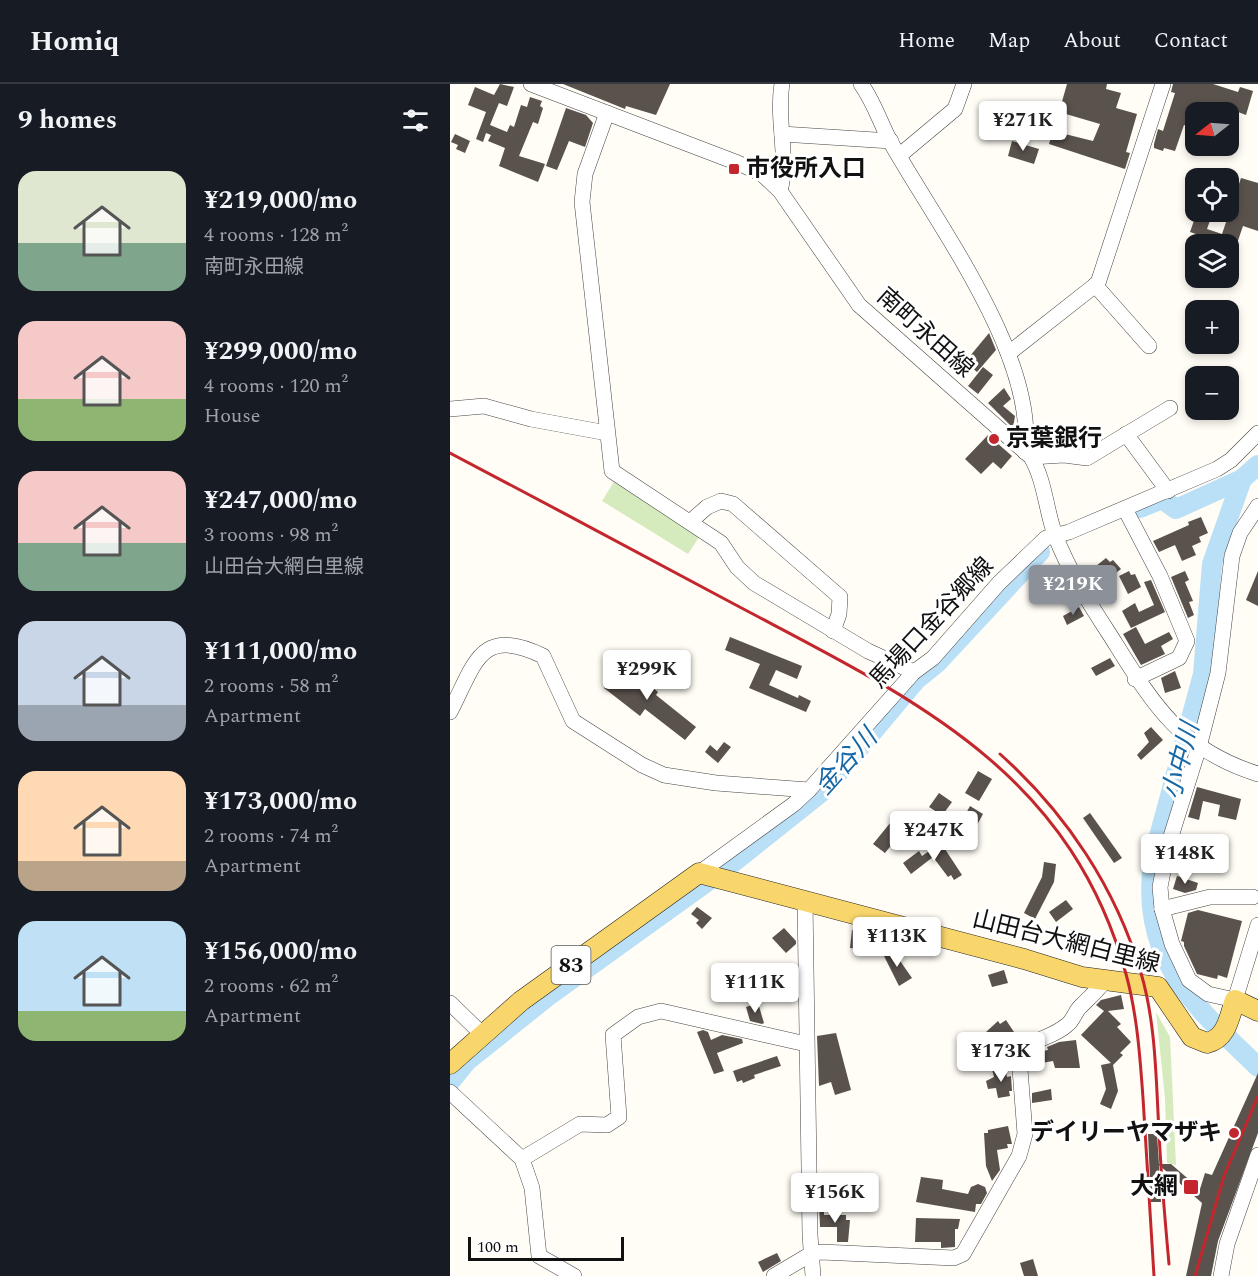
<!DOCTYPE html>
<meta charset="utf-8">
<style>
:root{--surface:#171b24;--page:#242831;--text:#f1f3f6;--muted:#9ea1a6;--line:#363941;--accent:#8c9099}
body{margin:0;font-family:Spectral,"Noto Sans JP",serif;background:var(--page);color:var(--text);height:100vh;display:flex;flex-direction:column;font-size:22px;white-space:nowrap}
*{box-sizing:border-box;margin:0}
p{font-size:20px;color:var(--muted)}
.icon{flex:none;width:33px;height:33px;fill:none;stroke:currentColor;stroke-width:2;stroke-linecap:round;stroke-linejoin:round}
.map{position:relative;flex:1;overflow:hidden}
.side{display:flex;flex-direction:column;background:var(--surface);width:450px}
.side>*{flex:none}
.needle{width:39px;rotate:253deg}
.fabs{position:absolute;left:735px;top:18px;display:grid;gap:12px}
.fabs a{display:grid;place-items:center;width:54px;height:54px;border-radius:12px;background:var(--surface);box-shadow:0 3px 9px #0003;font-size:30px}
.scale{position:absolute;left:18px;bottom:15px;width:156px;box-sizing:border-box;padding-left:6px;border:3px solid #111;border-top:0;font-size:16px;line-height:21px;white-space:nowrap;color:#111;-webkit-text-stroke:4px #fff;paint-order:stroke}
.price{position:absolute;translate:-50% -51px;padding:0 14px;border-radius:6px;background:#fff;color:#222;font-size:20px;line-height:39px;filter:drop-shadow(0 2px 3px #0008)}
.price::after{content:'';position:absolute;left:50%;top:36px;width:18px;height:14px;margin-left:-9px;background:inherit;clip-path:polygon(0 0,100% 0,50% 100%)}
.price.active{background:var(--accent);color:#fff}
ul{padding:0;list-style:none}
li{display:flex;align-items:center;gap:18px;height:150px;padding:0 18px}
li span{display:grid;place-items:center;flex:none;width:168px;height:120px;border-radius:18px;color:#555}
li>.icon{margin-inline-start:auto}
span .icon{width:72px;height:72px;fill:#fffc;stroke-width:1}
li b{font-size:26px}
h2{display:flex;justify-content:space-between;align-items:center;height:72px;padding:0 18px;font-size:26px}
header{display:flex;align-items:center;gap:36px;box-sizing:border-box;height:84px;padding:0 30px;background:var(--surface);border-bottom:2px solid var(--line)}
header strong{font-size:28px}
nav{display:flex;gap:33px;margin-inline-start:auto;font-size:21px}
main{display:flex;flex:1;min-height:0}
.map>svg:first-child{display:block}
.green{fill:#d5ebbd}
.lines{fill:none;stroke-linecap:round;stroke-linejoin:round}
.river{stroke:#b9e0f7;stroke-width:20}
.building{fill:#5a524d}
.minor-casing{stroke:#444;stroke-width:16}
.major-casing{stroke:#222;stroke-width:21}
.minor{stroke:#fff;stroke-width:15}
.major{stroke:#f9d66b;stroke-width:20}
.rail{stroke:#c4262e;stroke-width:3}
.poi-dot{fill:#c4262e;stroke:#fff;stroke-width:2}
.labels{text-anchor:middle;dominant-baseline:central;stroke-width:6;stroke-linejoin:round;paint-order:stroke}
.shield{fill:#fff;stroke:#585858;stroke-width:1.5}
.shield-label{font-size:22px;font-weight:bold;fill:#111}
.poi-label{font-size:24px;font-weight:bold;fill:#111;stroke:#fff;text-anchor:start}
.street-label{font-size:24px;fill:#111;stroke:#fff}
.water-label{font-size:26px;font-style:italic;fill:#1768a6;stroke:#fff}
</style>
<header>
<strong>Homiq</strong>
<nav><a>Home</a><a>Map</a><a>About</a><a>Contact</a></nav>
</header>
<main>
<section class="side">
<h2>9 homes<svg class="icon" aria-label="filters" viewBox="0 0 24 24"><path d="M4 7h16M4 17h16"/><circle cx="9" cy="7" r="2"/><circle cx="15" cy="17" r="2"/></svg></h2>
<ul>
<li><span style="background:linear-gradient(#dfe7d0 60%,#7fa58c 0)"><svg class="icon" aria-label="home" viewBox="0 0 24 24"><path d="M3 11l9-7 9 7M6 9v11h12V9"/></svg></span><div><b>¥219,000/mo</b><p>4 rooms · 128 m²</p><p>南町永田線</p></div></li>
<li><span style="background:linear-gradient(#f6c9c9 65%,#8fb573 0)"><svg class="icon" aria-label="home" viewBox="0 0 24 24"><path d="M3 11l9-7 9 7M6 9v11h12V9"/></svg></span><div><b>¥299,000/mo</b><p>4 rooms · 120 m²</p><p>House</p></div></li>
<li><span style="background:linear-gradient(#f6c9c9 60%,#7fa58c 0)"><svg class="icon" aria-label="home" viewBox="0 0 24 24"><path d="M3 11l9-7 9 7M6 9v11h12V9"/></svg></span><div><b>¥247,000/mo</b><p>3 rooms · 98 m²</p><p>山田台大網白里線</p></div></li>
<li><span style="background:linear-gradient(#c9d6e8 70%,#9aa5b1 0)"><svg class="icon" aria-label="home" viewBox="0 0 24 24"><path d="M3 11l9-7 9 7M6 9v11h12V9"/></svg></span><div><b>¥111,000/mo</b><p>2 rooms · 58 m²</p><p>Apartment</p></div></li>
<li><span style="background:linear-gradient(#ffd9b3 75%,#b9a48a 0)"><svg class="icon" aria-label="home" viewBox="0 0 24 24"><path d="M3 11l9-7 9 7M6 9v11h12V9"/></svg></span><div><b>¥173,000/mo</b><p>2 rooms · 74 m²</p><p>Apartment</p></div></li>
<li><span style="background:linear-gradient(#bfe0f5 75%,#8fb573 0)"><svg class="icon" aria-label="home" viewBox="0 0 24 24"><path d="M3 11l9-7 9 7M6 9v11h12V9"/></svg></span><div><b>¥156,000/mo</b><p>2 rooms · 62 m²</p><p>Apartment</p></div></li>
</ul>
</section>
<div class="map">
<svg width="808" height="1192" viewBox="0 0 808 1192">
<rect width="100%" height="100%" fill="#fffdf5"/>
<g class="green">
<path d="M165,396L251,450L238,470L152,417Z"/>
<path d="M706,928L720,953L726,1081L717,1079L715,1014Z"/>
</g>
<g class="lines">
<g class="river">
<path d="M808,381L792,395L762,480L753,590L704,771C688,872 741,919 808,983"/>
<path d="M690,424L712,415L726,425L792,395"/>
<path d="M0,998L17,977L97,913L275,785L373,707L466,596L487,579L590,468"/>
</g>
</g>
<g class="building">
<path d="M50,0L64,3L57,22L49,19L40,41L57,48L60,41L64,43L71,21L77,23L80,13L92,17L90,22L93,24L88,40L83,38L69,72L95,80L88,98L49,82L55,64L38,57L41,51L36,49L33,58L26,55L36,28L18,21L25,3L44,11Z"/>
<path d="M113,0H220L206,31L176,22L175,25Z"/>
<path d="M617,0H657L656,5L671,9L666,24L687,30L676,68L680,69L675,85L599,60L603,47L643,57L650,40L609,28Z"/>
<path d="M723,0H763L788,8L790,3L803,7L796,31L788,28L780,53L778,28H746V44L734,41L725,67L714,64L713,67L704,64V60L708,45L713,47L725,9L721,8Z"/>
<path d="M116,24L136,31L143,39L135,63L119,57L107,86L96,82Z"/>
<path d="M5,50L20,57L15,69L6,65L8,61L1,58Z"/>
<path d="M562,57L589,65L584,80L558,72Z"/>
<path d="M791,94L808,99V147L793,142L780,180L778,160H763L764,156L740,148L747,128H763L757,145L772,150Z"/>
<path d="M539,249L546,266L527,288L515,278Z"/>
<path d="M533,283L543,291L528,310L518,302Z"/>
<path d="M554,304L561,315L553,322L565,332L563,344L538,319Z"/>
<path d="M538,351L562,372L551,385L543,378L531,390L515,375Z"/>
<path d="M751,433L758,449L749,453L751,458L742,462L746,471L732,477L725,461L709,468L703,457L739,441L738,438Z"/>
<path d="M656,474L660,478L663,476L671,485L657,496L646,482Z"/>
<path d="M679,487L681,491L685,490L691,503L678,510L669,492Z"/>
<path d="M735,487L739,496L735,498L743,517L739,518L744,531L738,534L721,493Z"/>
<path d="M808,487V522L796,516Z"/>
<path d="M701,496L715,528L681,544L672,527L685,519L689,528L704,521L694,498Z"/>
<path d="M629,523L634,532L617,541L613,532Z"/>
<path d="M686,543L695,560L719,548L723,555L711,562L715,570L691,581L673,550Z"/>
<path d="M280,553L352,582L347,595L326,586L319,601L348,614L349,611L361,617L356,628L299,604L310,580L275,566Z"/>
<path d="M660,574L665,582L646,592L641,584Z"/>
<path d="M173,580L208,608L206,611L246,643L235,656L195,625L190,632L154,604Z"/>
<path d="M725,587L731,604L715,609L711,594Z"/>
<path d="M701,643L713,656L691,676L687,671L699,658L694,649Z"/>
<path d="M274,658L281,663L268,679L255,668L260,661L267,667Z"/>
<path d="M528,687L542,695L529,717L515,709Z"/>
<path d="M747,703L791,715L786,736L768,732L770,721L753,717L749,736L738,733Z"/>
<path d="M489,709L502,718L494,729L492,727L490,730L479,723Z"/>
<path d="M520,722L533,730L527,741L514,733Z"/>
<path d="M640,729L672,774L664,779L633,734Z"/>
<path d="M445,733L466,752L458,763L447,754L435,769L423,760Z"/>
<path d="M491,759L512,791L504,796L501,791L498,793L483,773L461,790L453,779L469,767L472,772Z"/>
<path d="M594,778L606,780L604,798L585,835L574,829L592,793Z"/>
<path d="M727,792L748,799L746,806L735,809L723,805Z"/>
<path d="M616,816L623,825L606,838L599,828Z"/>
<path d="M247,823L262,834L252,845L246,839L249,836L241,830Z"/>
<path d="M748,826L792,837L777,894L768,891L767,895L747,890L734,862V858L731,857L738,829Z"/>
<path d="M334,844L346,857V860L336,869L322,854Z"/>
<path d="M402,846L417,848L411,865L400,864Z"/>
<path d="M441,864L462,894L449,902L433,870Z"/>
<path d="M554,886L558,899L542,903L538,891Z"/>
<path d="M671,911L674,925L658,927L671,940L667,943L681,958L670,969L673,971L663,981L668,1007L661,1025L650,1020L656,1005L651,981L661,979L631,951L654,927L646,921L651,916Z"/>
<path d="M308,919L314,939L312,940L300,937L296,923Z"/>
<path d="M556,936L570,957L558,968L547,952L542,956L536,948L548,937L550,940Z"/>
<path d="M253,946L258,948L261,956L272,951L292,955L293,959L267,969L274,987L264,990L247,948Z"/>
<path d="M386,949L401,1006L385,1011L381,998L369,1002L367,952Z"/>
<path d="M626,956L630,984H605L603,977L586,980L584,971L588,968L598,966L597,963L609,958Z"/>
<path d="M327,972L331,982L304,991L305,994L293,999L292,996L287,998L283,987Z"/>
<path d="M555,983L557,993L561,992L562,1007H559L560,1012L548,1014L546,1004L538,1005L536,997L544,993L542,985Z"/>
<path d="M808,989V1049L768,1157L761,1192H736L752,1119L709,1081L711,1118H701L698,1050H707L709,1080H721L750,1105L755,1089L762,1091Z"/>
<path d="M601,1005L602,1016L582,1019V1009Z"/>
<path d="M558,1042L562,1060H557L558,1064L547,1066L550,1086L542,1097L536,1082L534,1049H538V1046Z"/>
<path d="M471,1093L493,1096L492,1105L518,1110L521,1103L528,1100L535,1103L537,1109L531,1120H526L525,1128L466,1118Z"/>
<path d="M369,1119H374V1131H396V1136H400L398,1158H387V1143H370Z"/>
<path d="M466,1134L510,1135L508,1145H505V1163L491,1164V1158H465Z"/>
<path d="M327,1169L331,1177L313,1188L308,1178Z"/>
<path d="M583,1175L588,1192H574L570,1179Z"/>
</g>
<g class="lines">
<defs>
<g id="minor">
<path d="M81,0L288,79L312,90L330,107L409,221L581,373C595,397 596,426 605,451C619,487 639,519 660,551C702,618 728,665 808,690"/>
<path d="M411,0C424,18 430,38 440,57C486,139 587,272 575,368"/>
<path d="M157,29L135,90L132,118L162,387L271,459L287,483L304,499L418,567L464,588"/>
<path d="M332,50L441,57"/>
<path d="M450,71L505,25L514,0"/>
<path d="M330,107C339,73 326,35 332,0"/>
<path d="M645,201L699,262"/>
<path d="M559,269L648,199L713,0"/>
<path d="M0,325L34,322L81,335L157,349"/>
<path d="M676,350L718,407"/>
<path d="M581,373L614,371L637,374L720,324"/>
<path d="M808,422L790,449L782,472L768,589L749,663L718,762L710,803L712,825L722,860L739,896L758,910L785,916L808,841"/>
<path d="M675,425L710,492L737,557L729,574L685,595"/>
<path d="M240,438L257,423L271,417L283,420L390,513L389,530L383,547"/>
<path d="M0,628C25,580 30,541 93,572L123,637L192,681L214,691L266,699L359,706"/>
<path d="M249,789L344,720L359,706L464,588L483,574L549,499L596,454L619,448L767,385L781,376L808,349"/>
<path d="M355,816L360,1151L363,1192"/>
<path d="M712,825L760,813H803"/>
<path d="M0,919L32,950"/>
<path d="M0,1008L72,1075L82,1104L89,1172L124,1192"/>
<path d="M72,1075L130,1040L157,1041L169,1033L163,951L188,933L211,927L356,960"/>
<path d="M324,1192L361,1170L371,1168L504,1174L513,1170L569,1072L575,1050L569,972C587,951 599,956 617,941C624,936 625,927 631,922C640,913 645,909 654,898"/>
<path d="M771,1192L777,1160L808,1071"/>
</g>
<path id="major" d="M0,980L71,917L249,789L574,875L632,893L708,903L742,953L757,959C777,954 779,934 785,916L808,927"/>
</defs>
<use href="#minor" class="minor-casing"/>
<use href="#major" class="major-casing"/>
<use href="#minor" class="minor"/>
<use href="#major" class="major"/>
<g class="rail">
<path d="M0,369C95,419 189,469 284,520C457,612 619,683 676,890C687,930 690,972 693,1014C697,1073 700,1133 704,1192"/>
<path d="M550,670C616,729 666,804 691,889C706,940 706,996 709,1048C711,1092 715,1136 719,1180"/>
<path d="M745,1192L774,1092L808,1012"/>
</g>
</g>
<g class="poi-dot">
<rect x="278" y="79" width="12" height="12" rx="3"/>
<circle cx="544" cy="355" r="6"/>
<circle cx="784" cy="1049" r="6"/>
<rect x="733" y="1095" width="16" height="16" rx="3"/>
</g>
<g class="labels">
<rect class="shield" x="101.5" y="862" width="39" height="38" rx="4.5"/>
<g class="shield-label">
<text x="121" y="881">83</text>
</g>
<g class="poi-label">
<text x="296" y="85">市役所入口</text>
<text x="556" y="355">京葉銀行</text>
<text x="772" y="1049" text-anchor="end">デイリーヤマザキ</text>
<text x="728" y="1103" text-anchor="end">大網</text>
</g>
<g class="street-label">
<text transform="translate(475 249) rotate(42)">南町永田線</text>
<text transform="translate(482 539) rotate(-47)">馬場口金谷郷線</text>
<text transform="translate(616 858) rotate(14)">山田台大網白里線</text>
</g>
<g class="water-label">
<text transform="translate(731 677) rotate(-75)">小中川</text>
<text transform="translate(396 678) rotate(-48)">金谷川</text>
</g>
</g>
</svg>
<div class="fabs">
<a><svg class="needle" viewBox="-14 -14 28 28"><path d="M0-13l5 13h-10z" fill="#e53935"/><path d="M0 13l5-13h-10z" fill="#9ea1a6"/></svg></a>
<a><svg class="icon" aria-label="locate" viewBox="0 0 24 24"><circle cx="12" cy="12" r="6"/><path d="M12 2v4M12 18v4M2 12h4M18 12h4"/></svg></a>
<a><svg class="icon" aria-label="layers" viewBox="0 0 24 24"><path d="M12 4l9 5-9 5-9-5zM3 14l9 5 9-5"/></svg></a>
<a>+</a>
<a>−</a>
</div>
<div class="scale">100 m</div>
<b class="price" style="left:573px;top:68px">¥271K</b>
<b class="price active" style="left:623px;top:532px">¥219K</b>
<b class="price" style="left:197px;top:617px">¥299K</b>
<b class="price" style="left:484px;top:778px">¥247K</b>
<b class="price" style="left:735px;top:801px">¥148K</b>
<b class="price" style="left:447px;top:884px">¥113K</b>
<b class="price" style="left:305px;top:930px">¥111K</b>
<b class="price" style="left:551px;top:999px">¥173K</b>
<b class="price" style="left:385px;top:1140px">¥156K</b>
</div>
</main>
